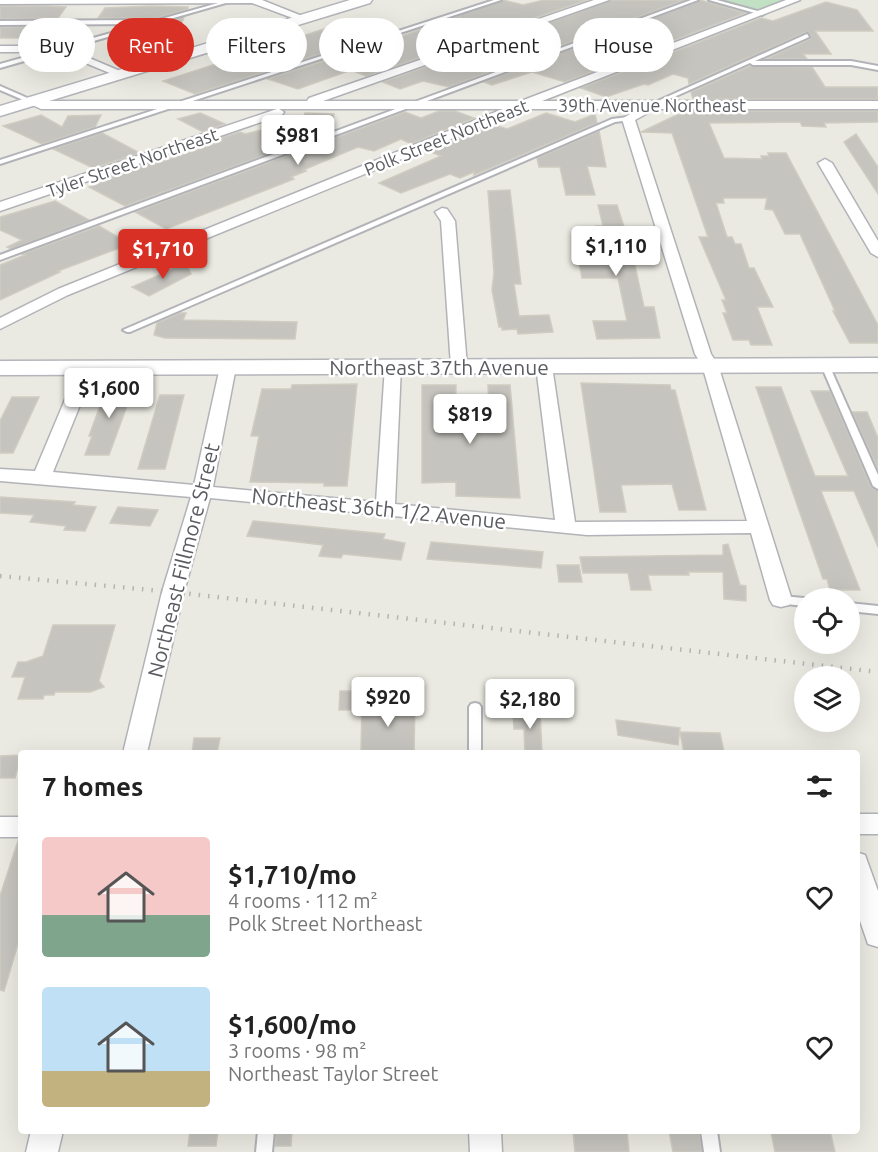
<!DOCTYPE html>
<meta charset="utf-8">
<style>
:root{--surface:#fff;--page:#f6f6f6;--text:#222;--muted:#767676;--accent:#d93025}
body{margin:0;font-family:Ubuntu,sans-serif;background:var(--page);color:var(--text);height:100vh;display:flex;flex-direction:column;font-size:22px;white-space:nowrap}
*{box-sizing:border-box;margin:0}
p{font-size:20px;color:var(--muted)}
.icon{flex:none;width:33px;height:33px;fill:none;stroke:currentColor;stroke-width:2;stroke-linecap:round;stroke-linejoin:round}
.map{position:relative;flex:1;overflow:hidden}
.details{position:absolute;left:18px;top:750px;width:842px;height:384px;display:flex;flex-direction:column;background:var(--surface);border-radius:6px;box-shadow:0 6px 24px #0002}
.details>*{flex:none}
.guide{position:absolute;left:18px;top:18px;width:843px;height:54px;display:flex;gap:12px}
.controls{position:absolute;left:794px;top:588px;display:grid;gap:12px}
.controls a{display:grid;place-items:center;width:66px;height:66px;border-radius:50%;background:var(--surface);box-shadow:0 6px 24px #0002;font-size:30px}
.price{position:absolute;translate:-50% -51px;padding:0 14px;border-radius:6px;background:#fff;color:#222;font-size:20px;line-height:39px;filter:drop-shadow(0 2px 3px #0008)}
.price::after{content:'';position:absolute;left:50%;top:36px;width:18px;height:14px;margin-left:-9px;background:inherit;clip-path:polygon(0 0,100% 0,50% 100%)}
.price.active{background:var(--accent);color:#fff}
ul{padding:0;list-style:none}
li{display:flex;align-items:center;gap:18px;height:150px;padding:0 24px}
li span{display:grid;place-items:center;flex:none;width:168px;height:120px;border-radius:6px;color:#555}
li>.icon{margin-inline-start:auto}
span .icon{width:72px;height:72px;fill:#fffc;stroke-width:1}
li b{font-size:26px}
h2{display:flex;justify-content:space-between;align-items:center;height:72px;padding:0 24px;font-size:26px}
.chip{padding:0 21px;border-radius:27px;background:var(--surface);box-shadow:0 6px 24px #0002;font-size:21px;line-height:54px}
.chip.active{background:var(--accent);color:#fff}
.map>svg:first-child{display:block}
.green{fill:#c1e0c4}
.building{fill:#c6c4be;stroke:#cfccc1;stroke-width:1.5}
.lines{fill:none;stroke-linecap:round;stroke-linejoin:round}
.lane-casing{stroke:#b2b3b8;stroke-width:4}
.street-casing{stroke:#b2b3b8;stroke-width:3}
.secondary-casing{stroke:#b3b5ba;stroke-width:3}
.lane{fill:#fff;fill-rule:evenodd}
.street{fill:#fff;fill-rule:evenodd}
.secondary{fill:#fff;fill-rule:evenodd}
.rail{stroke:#b2b3b3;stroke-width:4.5;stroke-dasharray:1.5 8;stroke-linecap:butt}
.labels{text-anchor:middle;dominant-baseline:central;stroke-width:5;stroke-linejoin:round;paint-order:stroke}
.far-street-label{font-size:18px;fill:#5a5c61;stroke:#fff}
.street-label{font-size:21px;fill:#5a5c61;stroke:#fff}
</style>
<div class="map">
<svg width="878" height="1152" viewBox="0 0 878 1152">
<rect width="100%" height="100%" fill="#ebeae2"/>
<path class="green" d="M717,0H785L758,11Z"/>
<g class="building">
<path d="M503,0L523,5L544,0H587L517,24L508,19L455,37L468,41L366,76L351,70L298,89L268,79L405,35Z"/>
<path d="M611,0H684L449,87L423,81L400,89L383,82L484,46L517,56L552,42L529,30Z"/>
<path d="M700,0L745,13L565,82L532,72L492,85L484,82Z"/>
<path d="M826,2L857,10L873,31H815L831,54H803L807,59H766L810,39L811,36L806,32L689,84L688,78L673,74L648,85L644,84L606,97L581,88L761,18L773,21Z"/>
<path d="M0,6H44L66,7L58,18L0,19Z"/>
<path d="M151,6L188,7V9L146,21L141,18H98L105,8Z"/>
<path d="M184,17L179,30L183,32L149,41L128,34Z"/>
<path d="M352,20L392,31L195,94L163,81Z"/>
<path d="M0,27H52L45,38H0Z"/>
<path d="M750,66L812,67L825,87H878V99H693L691,92Z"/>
<path d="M439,111H455L474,118L411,144L401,139L374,151L358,147L303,170L306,171L291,177L294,179L166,229L135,212L405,112L421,118Z"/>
<path d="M685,111H878V122L824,123L826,127L802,126L800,122L709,123L724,158L762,159L761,156H769L768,153H786L878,325V343H850L833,311H835L800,234H785L773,210L765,209L767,198H723L724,203H716L727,237H732L735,244H741L749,268H754L773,307H757L772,345H751L749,340H733L723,313H727L722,300H726L699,237H708L672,133L641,132Z"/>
<path d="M200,113L225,124L203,132L178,119Z"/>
<path d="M305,113L334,114L331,131L125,206L89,187L113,178L109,176L155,161L161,162L222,141L218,139L240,132L245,134L262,130L287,121L301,126Z"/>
<path d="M546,113L575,122L595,114L597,123L474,175V172L460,178L450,174L401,193L379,183L441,156L428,151L492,124L507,129Z"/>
<path d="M41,115L62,127L68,116L101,115L95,127L42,144L3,126Z"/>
<path d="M599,131L606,167L587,166L595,195H566L560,167H539L537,158Z"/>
<path d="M102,133L140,153L93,168L53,149Z"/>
<path d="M856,134L878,167V194L844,142Z"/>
<path d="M510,190L521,284H514L519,316L549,315L553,332L518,334L517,329L502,330V327H499L492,290L494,273L488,191Z"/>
<path d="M55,201L89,220L11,249L7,247L22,240L0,230V217Z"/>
<path d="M598,205H617L632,252L644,307H654L660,338L597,339L593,321H627L618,278H582L574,235H599L596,226H603Z"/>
<path d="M99,226L130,244L58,271L60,272L0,300V265L25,255L22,254Z"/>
<path d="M186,263L191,274L149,296L132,287Z"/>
<path d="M180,313H186L183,320L297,322L295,339L165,338L154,335L157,323Z"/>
<path d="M581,383L670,385L671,390H675L706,510H679L672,484L621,485L626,512H600Z"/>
<path d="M108,384H135L109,455H85L92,436H89Z"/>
<path d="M357,384L347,486H324V483L250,482L259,436H251L262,389H291L292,385Z"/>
<path d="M422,385H456L455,427H490L488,385H510L520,498L456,496V482L422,483Z"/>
<path d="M756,387H781L815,476H848L811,391H830L871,487L878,491V547L854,491H821L860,590H830L827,579H823Z"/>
<path d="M160,395H184L165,469H138Z"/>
<path d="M12,397H39L13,453H0V421Z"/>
<path d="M852,412H867L878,438V469Z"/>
<path d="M0,497L75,502L73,505L96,507L85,531L64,530L66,526L30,522L34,515L0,513Z"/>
<path d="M118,507L158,510L150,526L110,523Z"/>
<path d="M253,521L385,534L383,539L405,543L401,560L343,554L341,558L319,556L323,545L247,536Z"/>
<path d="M431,542L543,552L541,568L427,559Z"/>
<path d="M728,544L740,585L746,586V601L724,599L723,572H688L689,575H648L651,590H631L628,573H583L580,557L723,555V545Z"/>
<path d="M557,565H579L582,582H559Z"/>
<path d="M53,625H115L99,681L104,687L90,692H55L54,695H44L43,699H18L25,677H12L18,662H26L43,656Z"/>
<path d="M340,691H362L360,710H339Z"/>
<path d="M362,702H415L414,753H361Z"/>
<path d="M513,712H540L542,753H525L524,729H514Z"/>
<path d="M616,720L680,728L678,745L618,735Z"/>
<path d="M680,732L720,733L724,752L684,753Z"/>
<path d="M194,738H220L217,753H192Z"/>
<path d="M21,755L15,778H0V756Z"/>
<path d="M18,841L21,842V934L4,991L0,990V896Z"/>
<path d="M190,1131H218L216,1146H188Z"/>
<path d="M276,1131H292L291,1146H275Z"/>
<path d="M573,1131H627L629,1152H575Z"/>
<path d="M669,1131H699L702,1152H673Z"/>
<path d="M786,1131H830L835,1152H775L771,1132Z"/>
</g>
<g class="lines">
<defs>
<g id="lane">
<path d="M229,0H236L0,68V64Z"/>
<path d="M494,0H501L0,164V160Z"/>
<path d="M691,0H698L0,260V255Z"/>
<path d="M709,0H717L765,13L762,15Z"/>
<path d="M0,21L141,20L144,22L141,24L0,25Z"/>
<path d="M807,34L809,37L755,61H851L878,66V70L851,65H753L750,63L656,105L651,104Z"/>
<path d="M0,86L32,100L33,101L28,102L0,90Z"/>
<path d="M628,117L630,118V120L615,122L130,332H127L123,330L612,119Z"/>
<path d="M825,362L829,365L878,475V489L873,486L821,365Z"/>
<path d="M781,596L804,598V606L777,603L776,600Z"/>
<path d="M849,603L878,606V614L849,611Z"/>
<path d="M475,703L479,704L481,707V753H469V707L471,704Z"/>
<path d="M258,1131H274L272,1152H256Z"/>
<path d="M701,1131H717L720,1152H704Z"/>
</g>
<g id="street">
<path d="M0,0H262L307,18L298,20L252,3L0,4Z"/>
<path d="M594,0H609L323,101H521L786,0H800L542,101H878V109H655L635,120L711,354L718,365L792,600L789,605L781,607L773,605L770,600L751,533L587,535L210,498L184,592L147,753H123L162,592L191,497L0,481V469L35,471L80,364H92L95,368L53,472L194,485L220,367L222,363H234L236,367L213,487L376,502L385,366L387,362H399L401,366L395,504L555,520L536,366L538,362H550L552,366L575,522L747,521L702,365L695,354L622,119L638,109H524L68,295L0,329V318L58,289L503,109H279L284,112L282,115L0,211V202L277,109H41L24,101L30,97L42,101H307L309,98Z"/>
<path d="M0,46H61L127,74L121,77L117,76L59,52H0Z"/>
<path d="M825,159L832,163L878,241V257L871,253L818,163Z"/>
<path d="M442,208L447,209L455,221L467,366L465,370H453L451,366L441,221L435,212Z"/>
<rect x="856" y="814" width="22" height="20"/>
<rect x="0" y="817" width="21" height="20"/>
<path d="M856,852L865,855L878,891V947L868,944L856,909Z"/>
<path d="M31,1131H63L58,1152H26Z"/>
<path d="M469,1131H501L502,1152H470Z"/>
</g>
<g id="secondary">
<path d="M350,0H372L370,3L0,116V106Z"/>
<path d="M878,358V372L0,375V361Z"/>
</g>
</defs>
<use href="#lane" class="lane-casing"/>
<use href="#street" class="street-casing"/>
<use href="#secondary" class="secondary-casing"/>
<use href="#lane" class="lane"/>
<use href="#street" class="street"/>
<use href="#secondary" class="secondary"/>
<path class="rail" d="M0,576L173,592L878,672"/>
</g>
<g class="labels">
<g class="far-street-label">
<text x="652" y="105">39th Avenue Northeast</text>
<text transform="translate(446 137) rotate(-22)">Polk Street Northeast</text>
<text transform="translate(132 162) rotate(-19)">Tyler Street Northeast</text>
</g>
<g class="street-label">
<text x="439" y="367">Northeast 37th Avenue</text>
<text transform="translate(379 508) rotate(6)">Northeast 36th 1/2 Avenue</text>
<text transform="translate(183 560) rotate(-76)">Northeast Fillmore Street</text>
</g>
</g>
</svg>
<div class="controls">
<a><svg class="icon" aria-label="locate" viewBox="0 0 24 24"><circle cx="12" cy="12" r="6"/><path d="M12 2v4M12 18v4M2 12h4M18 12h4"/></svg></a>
<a><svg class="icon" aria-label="layers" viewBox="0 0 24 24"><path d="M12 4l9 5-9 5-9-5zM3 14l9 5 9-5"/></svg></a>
</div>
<b class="price" style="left:298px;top:166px">$981</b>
<b class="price" style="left:616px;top:277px">$1,110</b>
<b class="price active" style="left:163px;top:280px">$1,710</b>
<b class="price" style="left:109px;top:419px">$1,600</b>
<b class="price" style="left:470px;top:445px">$819</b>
<b class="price" style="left:388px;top:728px">$920</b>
<b class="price" style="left:530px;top:730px">$2,180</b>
<div class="guide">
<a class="chip">Buy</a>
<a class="chip active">Rent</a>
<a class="chip">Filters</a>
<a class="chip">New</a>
<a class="chip">Apartment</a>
<a class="chip">House</a>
</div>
<section class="details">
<h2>7 homes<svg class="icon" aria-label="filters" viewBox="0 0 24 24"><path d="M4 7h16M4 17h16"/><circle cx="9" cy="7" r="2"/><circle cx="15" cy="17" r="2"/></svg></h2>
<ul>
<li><span style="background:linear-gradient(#f6c9c9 65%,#7fa58c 0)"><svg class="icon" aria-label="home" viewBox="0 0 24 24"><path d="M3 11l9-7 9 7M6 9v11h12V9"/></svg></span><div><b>$1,710/mo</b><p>4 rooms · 112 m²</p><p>Polk Street Northeast</p></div><svg class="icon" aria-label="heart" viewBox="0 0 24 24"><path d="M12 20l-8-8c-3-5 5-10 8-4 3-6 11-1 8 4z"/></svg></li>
<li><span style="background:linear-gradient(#bfe0f5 70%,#c2b280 0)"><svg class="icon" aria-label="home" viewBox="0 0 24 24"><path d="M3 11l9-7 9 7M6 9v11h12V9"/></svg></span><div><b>$1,600/mo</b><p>3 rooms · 98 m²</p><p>Northeast Taylor Street</p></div><svg class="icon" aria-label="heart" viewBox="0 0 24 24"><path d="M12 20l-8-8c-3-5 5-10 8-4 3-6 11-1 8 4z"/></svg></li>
</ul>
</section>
</div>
